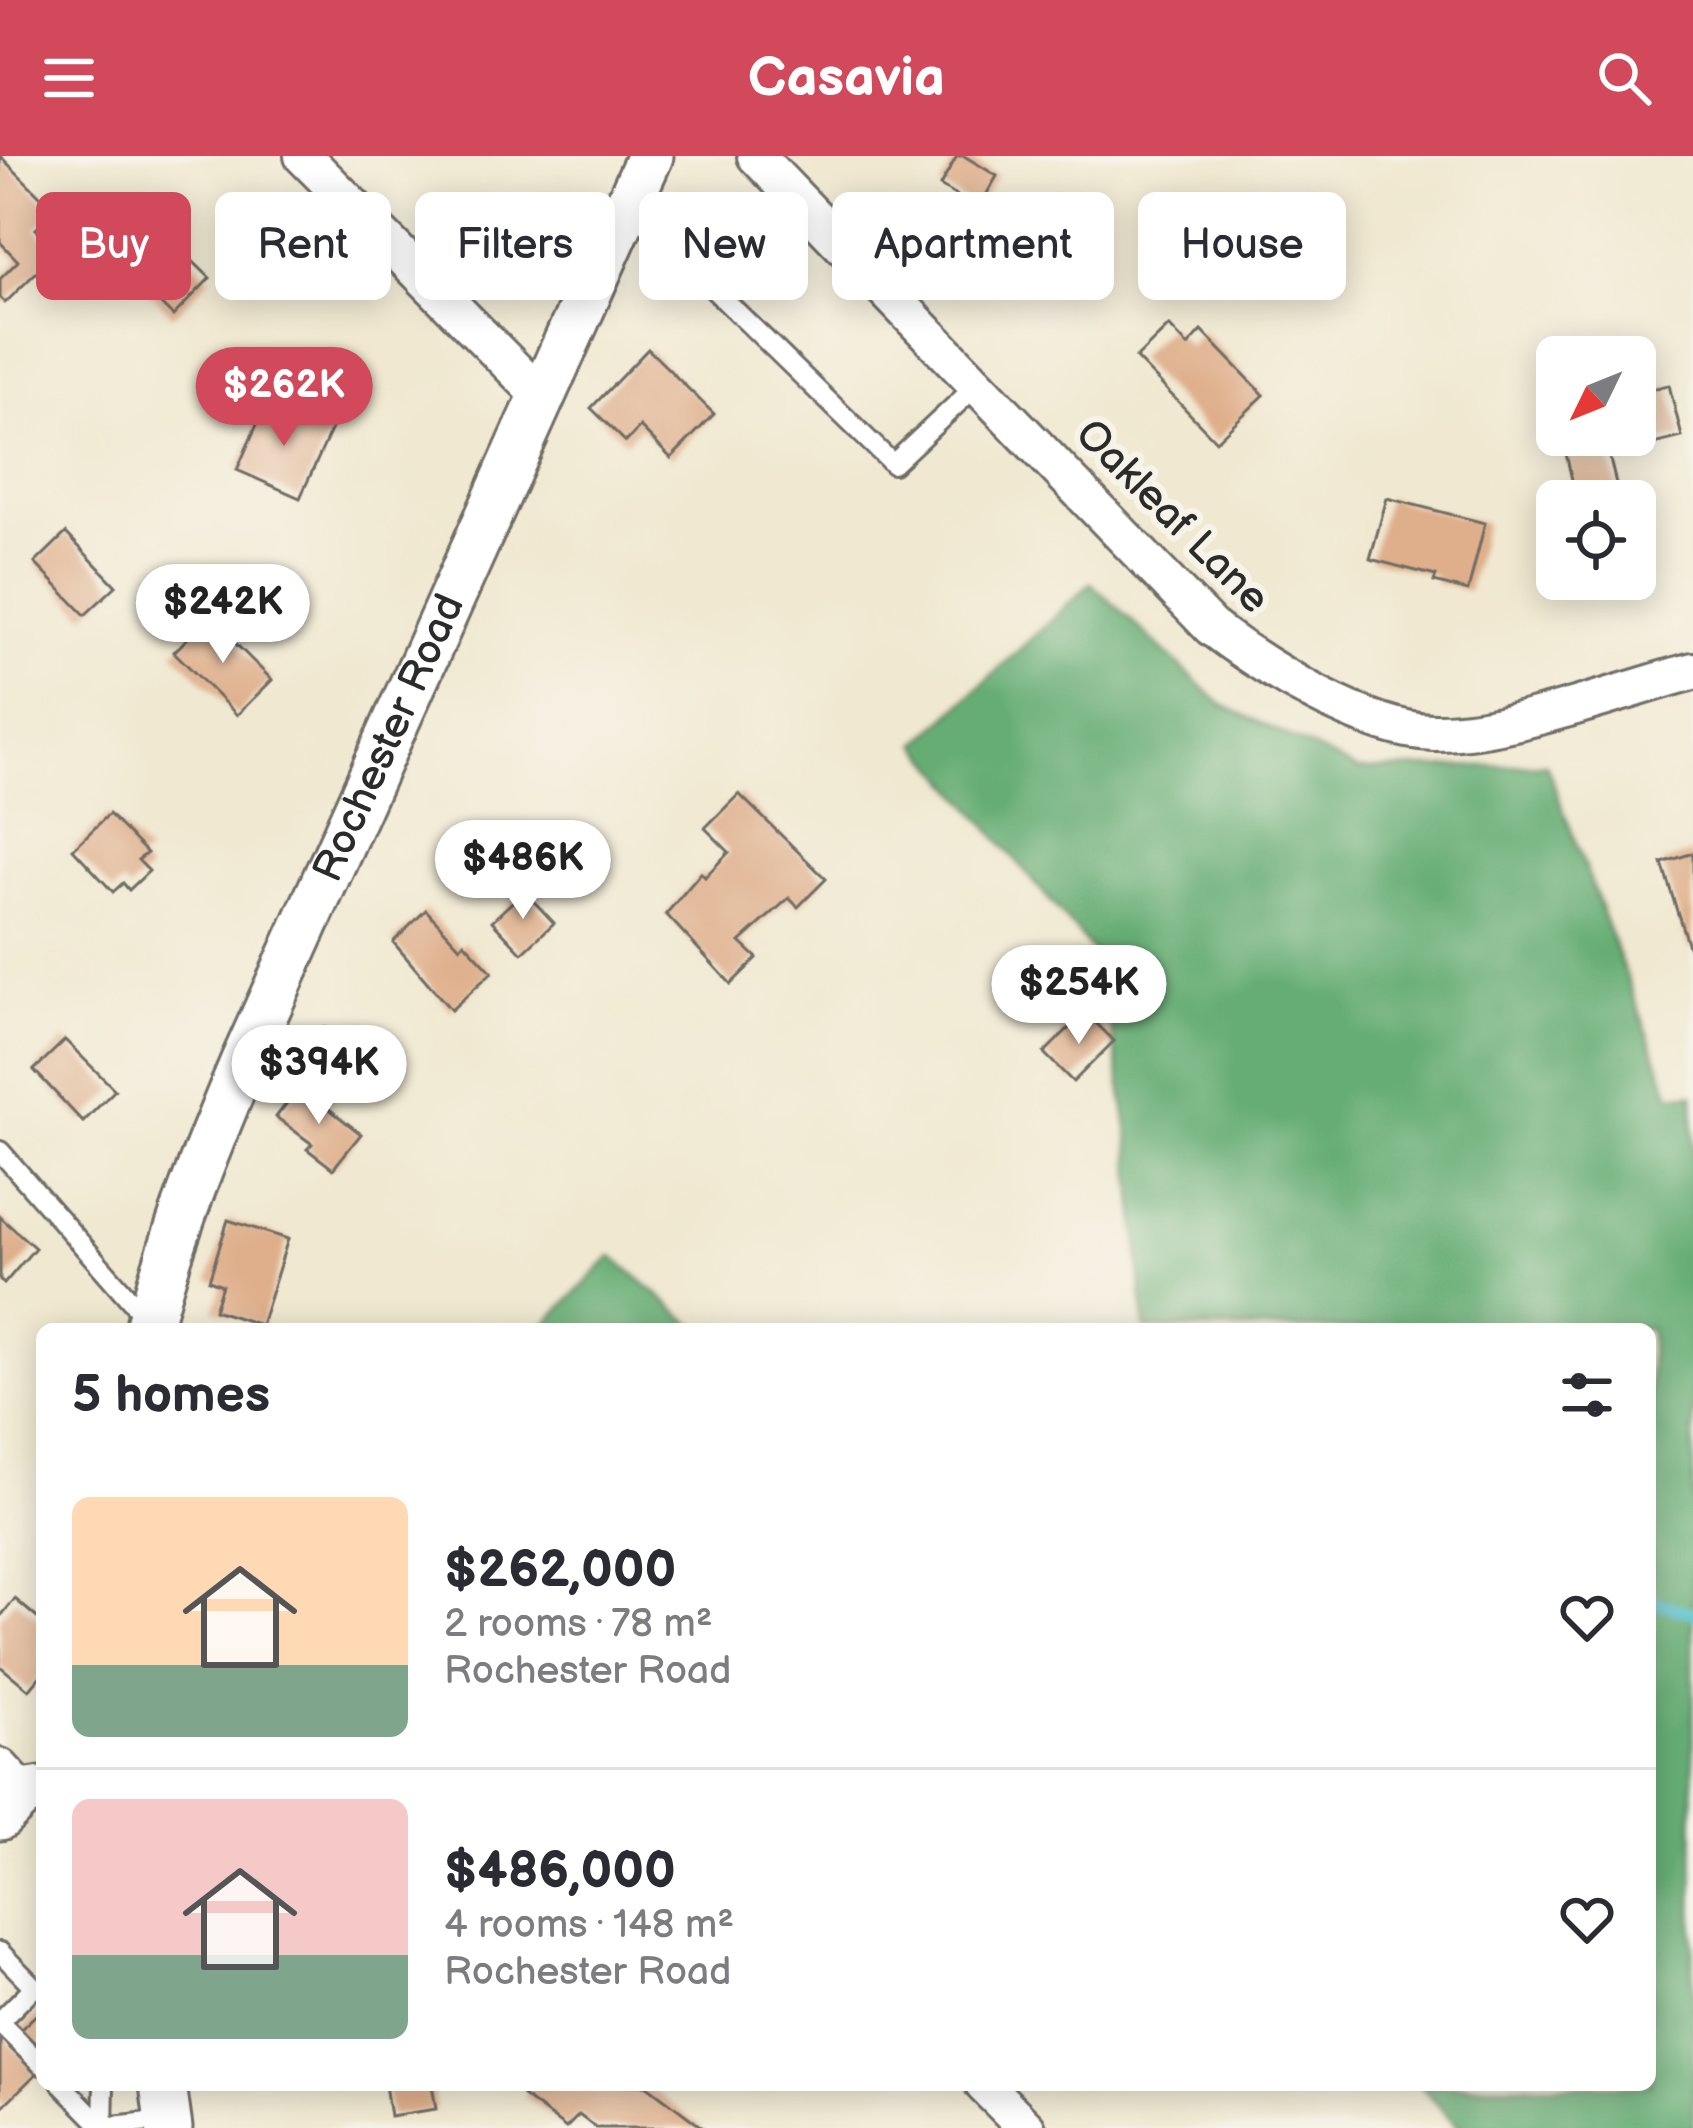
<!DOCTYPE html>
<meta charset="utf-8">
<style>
:root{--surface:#fff;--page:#f7f7f7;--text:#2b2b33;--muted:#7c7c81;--line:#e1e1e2;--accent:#d1495b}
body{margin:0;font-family:"Balsamiq Sans",sans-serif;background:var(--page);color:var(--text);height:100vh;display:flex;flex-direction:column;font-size:45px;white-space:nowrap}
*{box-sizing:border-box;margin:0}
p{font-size:39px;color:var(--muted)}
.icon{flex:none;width:66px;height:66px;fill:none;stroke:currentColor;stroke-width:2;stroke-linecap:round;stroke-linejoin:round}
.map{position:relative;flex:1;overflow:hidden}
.details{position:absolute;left:36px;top:1167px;width:1620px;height:768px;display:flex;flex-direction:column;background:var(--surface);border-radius:18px;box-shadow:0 6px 30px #0003}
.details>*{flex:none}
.guide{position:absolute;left:36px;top:36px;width:1623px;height:108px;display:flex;gap:24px}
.needle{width:78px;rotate:227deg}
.controls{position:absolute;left:1536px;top:180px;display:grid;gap:24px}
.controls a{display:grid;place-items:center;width:120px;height:120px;border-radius:18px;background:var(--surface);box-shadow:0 6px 30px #0003;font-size:60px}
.price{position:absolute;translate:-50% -102px;padding:0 27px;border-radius:42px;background:#fff;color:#222;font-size:39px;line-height:78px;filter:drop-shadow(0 3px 6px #0008)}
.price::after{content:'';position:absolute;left:50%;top:72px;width:36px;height:27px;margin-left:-18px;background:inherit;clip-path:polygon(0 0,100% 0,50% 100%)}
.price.on{background:var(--accent);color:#fff}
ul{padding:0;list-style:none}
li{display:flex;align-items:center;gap:36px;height:300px;padding:0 36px}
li+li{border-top:3px solid var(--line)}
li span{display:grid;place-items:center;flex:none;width:336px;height:240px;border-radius:18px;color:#555}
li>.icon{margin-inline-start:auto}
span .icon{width:144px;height:144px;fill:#fffc;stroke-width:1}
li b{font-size:51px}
h2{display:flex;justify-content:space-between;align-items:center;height:144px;padding:0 36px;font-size:51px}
.pill{padding:0 42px;border-radius:18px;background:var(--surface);box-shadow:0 6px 30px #0003;font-size:42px;line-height:108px}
.pill.on{background:var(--accent);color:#fff}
header{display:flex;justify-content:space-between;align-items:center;height:156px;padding:0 36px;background:var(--accent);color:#fff;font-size:54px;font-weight:600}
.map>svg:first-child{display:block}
.forest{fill:#66ad74;stroke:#486c50;stroke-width:3}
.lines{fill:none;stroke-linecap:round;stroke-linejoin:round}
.stream{stroke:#53c0cc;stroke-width:12}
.building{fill:#dfaf8b}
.service-casing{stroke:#706d65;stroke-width:24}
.minor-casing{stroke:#706d65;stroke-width:42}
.tertiary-casing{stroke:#706d65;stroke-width:51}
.service{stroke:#fff;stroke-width:18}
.minor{stroke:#fff;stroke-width:36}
.tertiary{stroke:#fff;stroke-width:45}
.labels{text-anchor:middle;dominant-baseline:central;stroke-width:12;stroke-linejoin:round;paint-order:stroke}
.street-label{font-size:42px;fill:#2b2b2b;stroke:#f7f3e8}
</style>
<header><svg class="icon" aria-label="menu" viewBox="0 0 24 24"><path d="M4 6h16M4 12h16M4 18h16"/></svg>Casavia<svg class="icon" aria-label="search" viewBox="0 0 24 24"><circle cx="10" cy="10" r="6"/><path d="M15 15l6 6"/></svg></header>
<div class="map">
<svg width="1693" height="1972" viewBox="0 0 1693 1972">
<rect width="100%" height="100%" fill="#f7f3e8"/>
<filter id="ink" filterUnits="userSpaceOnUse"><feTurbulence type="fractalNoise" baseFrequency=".00833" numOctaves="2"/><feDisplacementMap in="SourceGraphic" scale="24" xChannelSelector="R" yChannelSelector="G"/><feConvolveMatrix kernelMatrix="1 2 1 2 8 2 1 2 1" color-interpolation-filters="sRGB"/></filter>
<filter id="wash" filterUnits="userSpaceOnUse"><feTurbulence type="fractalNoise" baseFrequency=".004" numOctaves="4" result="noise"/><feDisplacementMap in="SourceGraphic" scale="48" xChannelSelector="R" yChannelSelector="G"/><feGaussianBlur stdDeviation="2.7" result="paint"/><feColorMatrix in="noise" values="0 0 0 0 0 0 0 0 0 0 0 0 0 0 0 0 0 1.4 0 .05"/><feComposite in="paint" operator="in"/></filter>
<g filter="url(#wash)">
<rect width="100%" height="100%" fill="#f0e8d0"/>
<g class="forest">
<path d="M1091,427L1221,548L1358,614L1546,608L1671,939L1693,938V1972H1459L1420,1929H1650V1173H1145L1129,978L1100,804L918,588Z"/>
<path d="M612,1100L699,1173H541Z"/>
</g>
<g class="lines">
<path class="stream" d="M1650,1445L1693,1457"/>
</g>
<g id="blocks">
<g class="building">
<path d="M0,0L55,55L36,73L58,95L5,147L0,142V123L18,105L0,86Z"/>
<path d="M957,0H964L997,20L978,53L940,30Z"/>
<path d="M162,75L210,122L173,160L125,113Z"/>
<path d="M1169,170L1188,190L1202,175L1264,239L1216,285L1136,202Z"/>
<path d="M648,193L714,258L671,302L640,271L626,286L591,252Z"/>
<path d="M1669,229L1682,281L1609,299L1620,344L1577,345L1564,289L1572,287L1570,279H1635V237Z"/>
<path d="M268,243L332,272L300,342L237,314Z"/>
<path d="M1387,342L1485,367L1468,435L1434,426L1436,420L1370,403Z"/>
<path d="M66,377L116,430L85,459L35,407Z"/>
<path d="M209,461L272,524L237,559L174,496Z"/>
<path d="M739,638L826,723L798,751L789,742L740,786L757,802L731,828L666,758L701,717L705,721L729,696L705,672Z"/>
<path d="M109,658L147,697L138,704L149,715L129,734L123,727L113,736L73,693Z"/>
<path d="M1693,697V791L1689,793L1662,707Z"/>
<path d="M524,735L554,767L522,797L492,765Z"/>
<path d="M426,754L460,791L464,786L492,816L451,854L393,786Z"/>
<path d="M1085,856L1114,885L1073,926L1044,897Z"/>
<path d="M324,871L366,906L342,936L300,902Z"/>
<path d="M65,884L115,934L83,966L34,914Z"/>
<path d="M300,930L361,978L333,1013L307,993L312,988L276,961Z"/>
<path d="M0,1061L35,1092L4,1128L0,1124Z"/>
<path d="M228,1064L288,1083L261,1169L214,1154L222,1129L209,1124Z"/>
<path d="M15,1443L42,1466V1518L29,1534L0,1510V1461Z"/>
<path d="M42,1853V1904L17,1877Z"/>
<path d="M0,1877L38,1916L3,1950L0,1947Z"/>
<path d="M385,1929H432L436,1953L390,1960Z"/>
<path d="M532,1929H646L703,1972H596L579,1959L566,1972L523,1940Z"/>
</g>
</g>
</g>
<g filter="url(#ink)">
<use href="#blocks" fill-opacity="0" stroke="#706d65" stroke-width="3"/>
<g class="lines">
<defs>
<g id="service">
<path d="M631,53L893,308L977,229"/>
<path d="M0,995L146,1162"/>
<path d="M0,1796L34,1831L0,1865"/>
<path d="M0,1867L42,1909"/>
<path d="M62,1929L103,1971L168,1964"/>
<path d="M103,1971L104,1929"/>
</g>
<g id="minor">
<path d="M303,0L541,240"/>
<path d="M756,0L1211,471C1263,511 1366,575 1433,576C1506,578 1620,535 1693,515"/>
<path d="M0,1611L24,1637"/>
<path d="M984,1929L1027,1972"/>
</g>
<g id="tertiary">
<path id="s1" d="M148,1173C171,1081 206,995 243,907L650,0"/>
<path d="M0,1661L24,1637L42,1634"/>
<path d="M163,1929L169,1972"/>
</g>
</defs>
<use href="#service" class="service-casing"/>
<use href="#minor" class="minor-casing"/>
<use href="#tertiary" class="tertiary-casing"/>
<use href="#service" class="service"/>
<use href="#minor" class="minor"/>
<use href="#tertiary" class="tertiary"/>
</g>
</g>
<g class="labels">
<g class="street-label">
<text transform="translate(1172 361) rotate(45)">Oakleaf Lane</text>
<text stroke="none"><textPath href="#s1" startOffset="639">Rochester Road</textPath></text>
</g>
</g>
</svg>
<div class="controls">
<a><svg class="needle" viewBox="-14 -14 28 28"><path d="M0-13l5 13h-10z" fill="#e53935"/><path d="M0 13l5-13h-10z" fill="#7c7c81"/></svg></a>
<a><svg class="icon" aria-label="locate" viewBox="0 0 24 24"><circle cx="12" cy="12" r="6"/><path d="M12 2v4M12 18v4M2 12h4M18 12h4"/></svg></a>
</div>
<b class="price on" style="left:284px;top:293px">$262K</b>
<b class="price" style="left:223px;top:510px">$242K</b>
<b class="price" style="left:523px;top:766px">$486K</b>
<b class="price" style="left:1079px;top:891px">$254K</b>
<b class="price" style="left:319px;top:971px">$394K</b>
<div class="guide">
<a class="pill on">Buy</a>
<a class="pill">Rent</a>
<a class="pill">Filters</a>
<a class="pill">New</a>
<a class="pill">Apartment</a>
<a class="pill">House</a>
</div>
<section class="details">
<h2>5 homes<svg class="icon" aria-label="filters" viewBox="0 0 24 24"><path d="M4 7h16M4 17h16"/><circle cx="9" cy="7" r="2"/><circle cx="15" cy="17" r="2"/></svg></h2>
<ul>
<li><span style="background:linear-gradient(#ffd9b3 70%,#7fa58c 0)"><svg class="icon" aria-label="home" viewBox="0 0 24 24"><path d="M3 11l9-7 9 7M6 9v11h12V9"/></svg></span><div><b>$262,000</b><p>2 rooms · 78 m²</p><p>Rochester Road</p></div><svg class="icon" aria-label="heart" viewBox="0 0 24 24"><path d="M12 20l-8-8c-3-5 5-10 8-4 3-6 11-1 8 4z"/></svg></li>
<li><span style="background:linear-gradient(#f6c9c9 65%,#7fa58c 0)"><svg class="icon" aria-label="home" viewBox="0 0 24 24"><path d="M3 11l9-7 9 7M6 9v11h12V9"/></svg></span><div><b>$486,000</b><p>4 rooms · 148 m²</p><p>Rochester Road</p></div><svg class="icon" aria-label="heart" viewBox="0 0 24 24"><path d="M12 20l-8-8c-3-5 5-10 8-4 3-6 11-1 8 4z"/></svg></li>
</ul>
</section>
</div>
